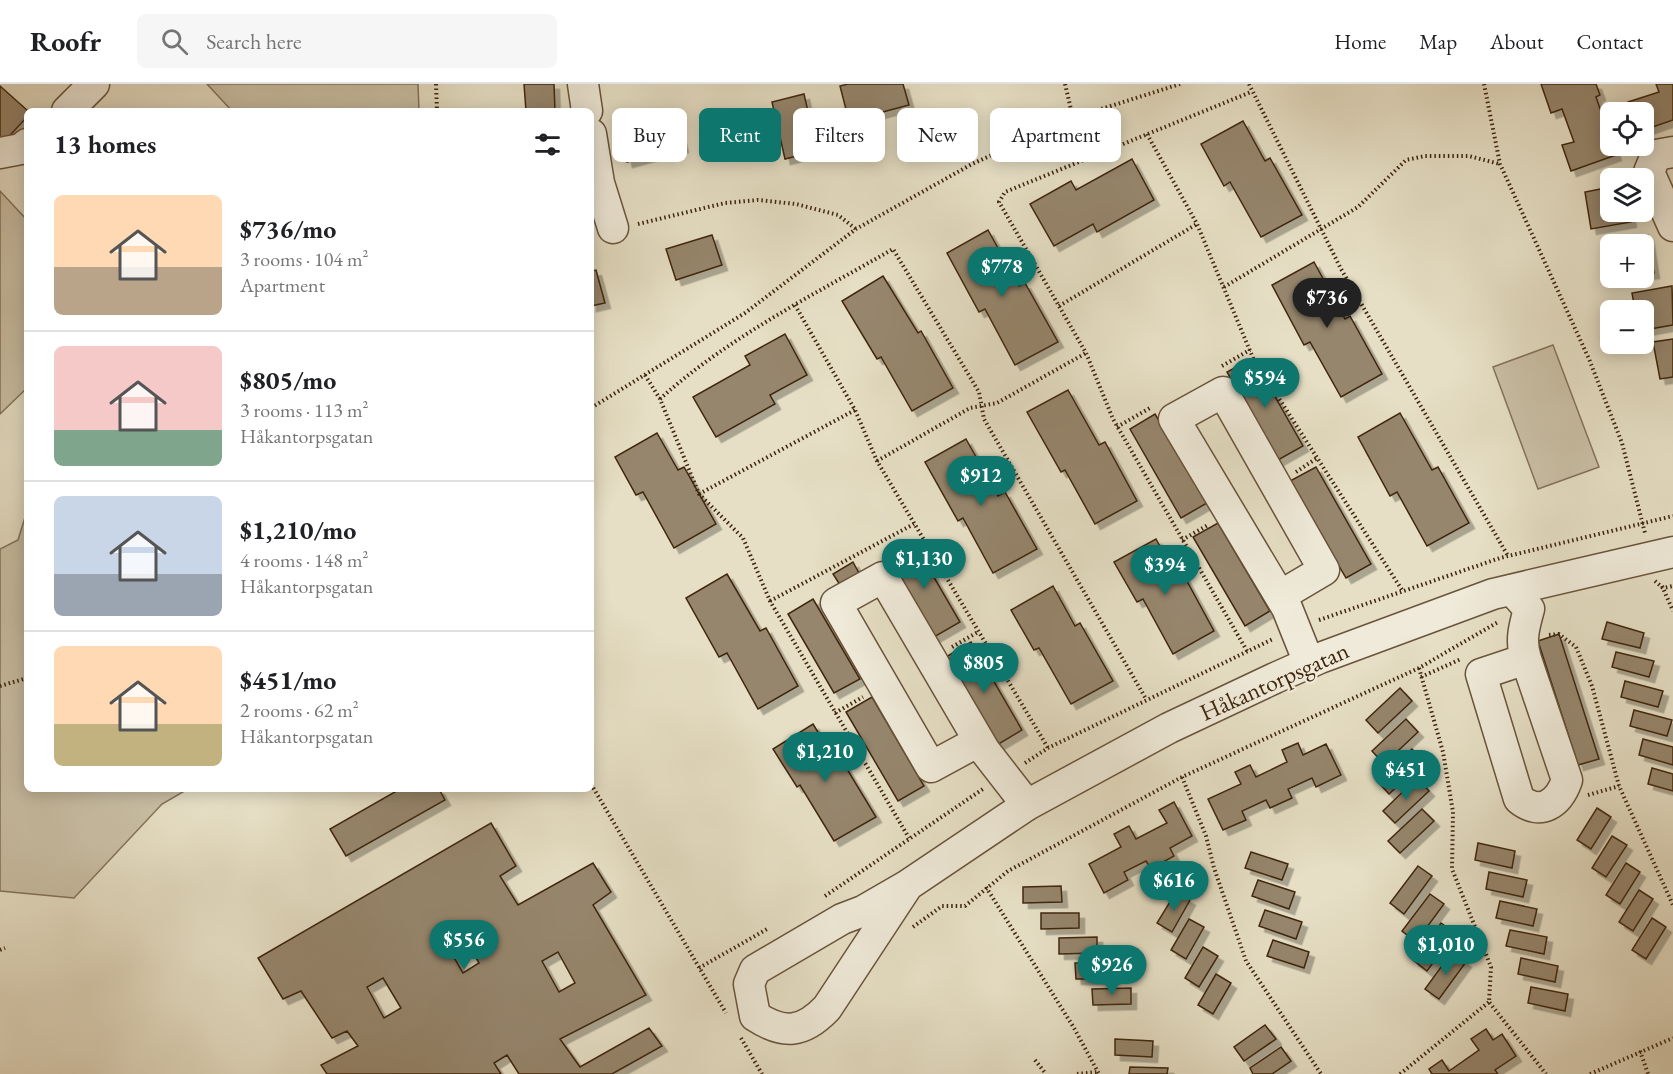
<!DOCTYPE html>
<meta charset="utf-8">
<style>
:root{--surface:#fff;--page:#f6f6f6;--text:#202124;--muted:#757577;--line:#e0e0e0;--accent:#0f766e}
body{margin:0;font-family:"EB Garamond",serif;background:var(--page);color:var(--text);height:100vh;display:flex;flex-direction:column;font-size:22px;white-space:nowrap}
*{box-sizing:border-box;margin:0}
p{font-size:20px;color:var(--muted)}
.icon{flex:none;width:33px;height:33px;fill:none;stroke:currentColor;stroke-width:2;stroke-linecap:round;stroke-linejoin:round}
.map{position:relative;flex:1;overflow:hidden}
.sheet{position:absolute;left:24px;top:24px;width:570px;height:684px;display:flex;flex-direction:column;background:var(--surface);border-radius:9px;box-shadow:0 3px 15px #0003}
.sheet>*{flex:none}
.top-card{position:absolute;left:612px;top:24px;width:570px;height:54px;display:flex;gap:12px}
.tools{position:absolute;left:1600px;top:18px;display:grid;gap:12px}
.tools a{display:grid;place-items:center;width:54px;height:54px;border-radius:9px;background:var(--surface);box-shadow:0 3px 15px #0003;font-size:30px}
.price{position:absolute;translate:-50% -51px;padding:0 14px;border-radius:21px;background:var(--accent);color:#fff;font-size:20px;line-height:39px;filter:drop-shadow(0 2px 3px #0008)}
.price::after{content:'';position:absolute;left:50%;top:36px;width:18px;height:14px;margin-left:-9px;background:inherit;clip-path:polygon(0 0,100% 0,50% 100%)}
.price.selected{background:#222;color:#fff}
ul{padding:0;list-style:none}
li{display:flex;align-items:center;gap:18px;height:150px;padding:0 30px}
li+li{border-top:2px solid var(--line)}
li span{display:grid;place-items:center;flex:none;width:168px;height:120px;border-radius:9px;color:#555}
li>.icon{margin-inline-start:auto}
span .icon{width:72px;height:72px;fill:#fffc;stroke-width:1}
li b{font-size:26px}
h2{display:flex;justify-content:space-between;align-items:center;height:72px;padding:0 30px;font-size:26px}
.pill{padding:0 21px;border-radius:9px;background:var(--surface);box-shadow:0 3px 15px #0003;font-size:21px;line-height:54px}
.pill.selected{background:var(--accent);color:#fff}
header{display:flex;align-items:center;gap:36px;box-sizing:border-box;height:84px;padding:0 30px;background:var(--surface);border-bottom:2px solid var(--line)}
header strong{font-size:28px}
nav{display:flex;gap:33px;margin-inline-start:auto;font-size:21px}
.search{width:420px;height:54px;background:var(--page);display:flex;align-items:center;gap:15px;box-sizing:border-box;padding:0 21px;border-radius:9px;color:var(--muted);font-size:22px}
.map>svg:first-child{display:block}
.green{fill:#cac0a6;stroke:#84735a;stroke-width:1.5}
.building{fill:#96866d;stroke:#3f260d;stroke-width:1.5;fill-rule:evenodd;filter:url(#shadow)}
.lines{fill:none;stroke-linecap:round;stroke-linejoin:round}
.minor-casing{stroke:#69543b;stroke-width:33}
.path{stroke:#3f260d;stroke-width:4;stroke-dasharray:1.5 3;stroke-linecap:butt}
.minor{stroke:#efead9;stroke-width:30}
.labels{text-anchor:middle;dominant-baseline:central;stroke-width:4.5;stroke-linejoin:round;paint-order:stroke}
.street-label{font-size:24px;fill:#3f260d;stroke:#efead9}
</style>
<header>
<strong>Roofr</strong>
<div class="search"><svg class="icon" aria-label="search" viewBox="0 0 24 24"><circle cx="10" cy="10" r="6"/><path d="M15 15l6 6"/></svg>Search here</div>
<nav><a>Home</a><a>Map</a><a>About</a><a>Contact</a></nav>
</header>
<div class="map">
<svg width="1673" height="990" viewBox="0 0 1673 990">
<defs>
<filter id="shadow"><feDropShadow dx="5.5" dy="5.5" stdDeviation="0" flood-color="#0004"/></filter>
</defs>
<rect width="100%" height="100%" fill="#e6dfc5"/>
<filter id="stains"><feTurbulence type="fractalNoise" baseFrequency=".00333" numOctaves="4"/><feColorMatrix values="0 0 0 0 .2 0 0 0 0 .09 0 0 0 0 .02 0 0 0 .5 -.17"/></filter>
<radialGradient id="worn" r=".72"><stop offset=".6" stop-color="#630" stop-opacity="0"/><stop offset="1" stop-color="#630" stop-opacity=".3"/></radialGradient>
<g class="green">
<path d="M207,0H418L419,27H232Z"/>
<path d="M0,107L27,136V304L0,330Z"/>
<path d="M1553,261L1599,383L1538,405L1493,283Z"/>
<path d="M27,427V705H188L162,720L74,814L0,807V465L18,456Z"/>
</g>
<g class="building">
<path d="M524,0H554L555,27H526Z"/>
<path d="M848,0H903L909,21L849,37L840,2Z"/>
<path d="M1541,0H1596L1600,11L1596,13L1616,71L1571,87L1562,61L1574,58L1562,25L1551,29Z"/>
<path d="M1656,0H1673V36L1644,46V28H1632L1628,18L1659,8Z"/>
<path d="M0,2L28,27L27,33L0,62Z"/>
<path d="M804,10L817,67L785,75L772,18Z"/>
<path d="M675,32L683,63L627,78L619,47Z"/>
<path d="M1243,37L1265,77L1270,74L1302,131L1261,153L1230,98L1224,102L1201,60Z"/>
<path d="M1132,75L1154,116L1097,148L1093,140L1054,162L1030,120L1071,97L1076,106Z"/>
<path d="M1611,103V128H1629L1631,138L1591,145L1585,108Z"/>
<path d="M988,146L1019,202L1025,199L1058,258L1015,281L985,225L979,228L947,169Z"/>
<path d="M712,151L722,181L676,196L666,165Z"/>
<path d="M1648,151L1654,189L1644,190V160H1611V176L1608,158Z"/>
<path d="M1314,178L1345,235L1350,232L1382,290L1341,313L1310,258L1304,261L1272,201Z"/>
<path d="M596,186L605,219L591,222V187Z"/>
<path d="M883,192L918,249L921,247L953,304L912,327L881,273L877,275L842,217Z"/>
<path d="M1672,202L1673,241L1644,246V226H1635L1632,209Z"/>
<path d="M785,250L807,291L770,311L775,320L716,353L693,313L750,281L745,272Z"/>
<path d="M1673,255V293L1660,295L1653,258Z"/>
<path d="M1253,274L1303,362L1278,376L1227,288Z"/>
<path d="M1068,306L1099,361L1105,358L1137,417L1095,440L1065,386L1061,388L1027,328Z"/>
<path d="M1400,329L1432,386L1438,383L1469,439L1427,462L1397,408L1390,412L1358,353Z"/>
<path d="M1155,330L1207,419L1181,434L1130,345Z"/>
<path d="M657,349L678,386L684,383L716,440L674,464L643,408L636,411L615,373Z"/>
<path d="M966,355L998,412L1005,408L1037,465L993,489L963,434L958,437L925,378Z"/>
<path d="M1316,383L1371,480L1346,494L1290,397Z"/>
<path d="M1218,439L1270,527L1245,542L1193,453Z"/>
<path d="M1156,455L1176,491L1182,488L1214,547L1173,570L1143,515L1137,518L1114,478Z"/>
<path d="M914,459L960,538L934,553L888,473Z"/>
<path d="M853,478L861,493L842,504L833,490Z"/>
<path d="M727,490L760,547L766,544L798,602L758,625L727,569L719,573L686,514Z"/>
<path d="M1053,502L1075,542L1080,539L1113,597L1071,620L1039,564L1034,566L1011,526Z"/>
<path d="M813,515L860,595L834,609L788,530Z"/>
<path d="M1607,538L1644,549L1640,564L1602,555Z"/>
<path d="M1559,550L1599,675L1578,681L1538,557Z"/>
<path d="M971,558L1022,646L997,661L946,573Z"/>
<path d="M1616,568L1654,577L1649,593L1612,583Z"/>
<path d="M1625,597L1663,607L1658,623L1621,613Z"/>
<path d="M1400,604L1412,617L1378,649L1366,636Z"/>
<path d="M872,613L924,702L898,717L846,628Z"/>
<path d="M1634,626L1672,636L1667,652L1630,642Z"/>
<path d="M1406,635L1418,648L1384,680L1372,667Z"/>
<path d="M813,640L836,678L841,675L876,733L834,757L800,701L797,703L773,665Z"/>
<path d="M1643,655L1673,663V681L1639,671Z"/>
<path d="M1298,659L1303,671L1326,660L1341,691L1316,703L1312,694L1288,705L1292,714L1270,724L1266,716L1242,727L1246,736L1223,746L1208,715L1241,700L1235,688L1250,681L1256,693L1287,678L1282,666Z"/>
<path d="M1412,665L1424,678L1389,710L1377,697Z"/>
<path d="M1652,684L1673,690V707L1648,700Z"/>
<path d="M1417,694L1429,707L1395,739L1383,727Z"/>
<path d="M400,705H439L445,716L346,772L330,745Z"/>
<path d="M1174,718L1192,752L1170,764L1174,772L1151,785L1146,777L1124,788L1128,796L1104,809L1089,780L1121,763L1114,750L1129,742L1136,755L1167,739L1159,726Z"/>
<path d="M1597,724L1611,733L1591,765L1577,756Z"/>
<path d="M1422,725L1434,737L1400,769L1388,757Z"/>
<path d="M491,739L516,782L500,792L518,821L593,779L611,808L593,821L646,911L560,955L580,983L649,944L662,962L612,990H519L507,971L494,979L501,990H327L321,981L358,962L347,947L332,954L301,907L283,915L258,874ZM461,848L479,879L463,889L445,858ZM558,868L575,899L559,908L542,877ZM383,894L401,924L384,934L367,903Z"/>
<path d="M1612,752L1627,761L1606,793L1592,784Z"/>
<path d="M1478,759L1515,767L1512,784L1475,776Z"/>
<path d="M1251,768L1288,780L1282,796L1245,784Z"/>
<path d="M1626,779L1640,788L1620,820L1606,811Z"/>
<path d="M1418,782L1432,792L1404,830L1390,819Z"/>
<path d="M1489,788L1527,796L1523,813L1486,805Z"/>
<path d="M1258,796L1295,808L1289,825L1252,812Z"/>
<path d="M1061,802L1062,818L1023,819V803Z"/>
<path d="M1639,806L1653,815L1633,847L1619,838Z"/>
<path d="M1176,808L1190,816L1172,848L1157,839Z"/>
<path d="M1430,810L1444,820L1416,858L1402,847Z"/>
<path d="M1500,817L1537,825L1533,842L1496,834Z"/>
<path d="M1265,826L1302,838L1296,855L1259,842Z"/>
<path d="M1041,829H1079V844L1041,845Z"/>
<path d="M1652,834L1666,843L1646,875L1632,866Z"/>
<path d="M1189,835L1204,843L1186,875L1171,866Z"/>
<path d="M1441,839L1455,849L1427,887L1413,876Z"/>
<path d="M1510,846L1547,853L1544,870L1506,862Z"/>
<path d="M1097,853V869L1059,870V854Z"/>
<path d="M1273,856L1309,868L1304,884L1267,872Z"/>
<path d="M1203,863L1218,872L1199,903L1185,894Z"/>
<path d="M1452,868L1466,878L1439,915L1425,905Z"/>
<path d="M1521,874L1558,882L1555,898L1518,890Z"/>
<path d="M1075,879H1113L1114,895H1076Z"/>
<path d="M1216,890L1231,899L1213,930L1198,921Z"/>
<path d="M1531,903L1568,910L1565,927L1528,919Z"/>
<path d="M1131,904V920L1093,921L1092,905Z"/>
<path d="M1265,941L1276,955L1244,977L1234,963Z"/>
<path d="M1486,945L1493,956L1502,950L1516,972L1495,986L1498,990H1432L1429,985L1442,976L1449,987L1479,966L1471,955Z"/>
<path d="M1115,955L1153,957L1152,973L1115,971Z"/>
<path d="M1281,963L1291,977L1272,990H1253L1250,984Z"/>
<path d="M1130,983L1168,984L1167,990H1129Z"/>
</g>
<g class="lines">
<defs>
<g id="minor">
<path d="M583,0L587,27"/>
<path d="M67,27L94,0"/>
<path d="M591,50L599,99L613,144"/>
<path d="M1673,68L1656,71L1649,88L1673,142"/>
<path d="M0,69L21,65L27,60"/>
<path d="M1512,506L1529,525C1524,543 1520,557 1526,575L1567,696C1559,719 1541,733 1519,715L1481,590L1526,575"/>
<path d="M1280,512L1324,486L1223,308L1174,335L1287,524L1309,579"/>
<path d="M979,657L931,683L836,519L883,493L985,667L1027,721"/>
<path d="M908,801L827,924C803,949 784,951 755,932L749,900L755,886L842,835L863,827L908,801L1027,721L1169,644L1275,594L1320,574L1493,510L1673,468"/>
</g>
</defs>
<use href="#minor" class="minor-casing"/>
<g class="path">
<path d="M436,0L437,27"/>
<path d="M1065,0L1073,34"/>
<path d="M1249,0L1341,185L1508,472"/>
<path d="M1484,0L1500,80L1589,275L1622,359L1645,449"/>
<path d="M1147,50L1197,140L1253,274L1402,506"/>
<path d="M638,140L725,119L758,116L796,120L838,131L856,145"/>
<path d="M1224,203L1358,123L1406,76L1425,72H1469L1500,80"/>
<path d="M795,221L855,326L877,377L1048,664"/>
<path d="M1059,222L1197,140"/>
<path d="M1222,282L1250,266"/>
<path d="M645,291L660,315L699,410L743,454L770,517L909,754"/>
<path d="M660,315C727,254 815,210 893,165L979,308L984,335L1146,615"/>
<path d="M591,324L745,229L856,145L972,80L1073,34L1180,0"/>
<path d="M1117,343L1150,324"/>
<path d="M877,377L970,324L997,319L1086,269"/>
<path d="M1296,388L1317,374"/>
<path d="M699,410L855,326"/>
<path d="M1182,456L1208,441"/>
<path d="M1655,497L1663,504L1673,502"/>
<path d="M1662,502L1673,527"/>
<path d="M770,517L914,440"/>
<path d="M1319,536L1500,474L1673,432"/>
<path d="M1549,551L1559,550L1576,563L1592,602L1619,702L1673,821"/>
<path d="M952,563L978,548"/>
<path d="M1247,567L1113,335L1086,269L999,118L1005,108L1251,8"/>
<path d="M1419,584L1443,668L1453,728L1452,785L1491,883L1489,918L1546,990"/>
<path d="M1421,593L1461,575"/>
<path d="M0,602L27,594"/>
<path d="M835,629L863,613"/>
<path d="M1025,679L1048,664L1273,555"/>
<path d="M1182,693L1206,752L1214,784L1246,877L1321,990"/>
<path d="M591,700L726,929"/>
<path d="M1588,711L1619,702"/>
<path d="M986,803L1074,944L1099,990"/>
<path d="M825,812L983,705"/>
<path d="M913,843L942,822H965L1008,787L1182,693L1419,584L1498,538"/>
<path d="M0,866L5,864"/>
<path d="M699,884L769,844"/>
<path d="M741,954L762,990"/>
<path d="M1640,967L1648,990"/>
<path d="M1035,976L1046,990"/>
<path d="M1077,990L1098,988"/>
<path d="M1400,990L1489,918"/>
<path d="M1590,990L1673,954"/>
</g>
<use href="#minor" class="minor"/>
</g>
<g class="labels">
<g class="street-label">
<text transform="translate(1274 597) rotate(-24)">Håkantorpsgatan</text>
</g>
</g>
<rect width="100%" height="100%" filter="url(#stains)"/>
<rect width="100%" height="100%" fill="url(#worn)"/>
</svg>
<div class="tools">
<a><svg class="icon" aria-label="locate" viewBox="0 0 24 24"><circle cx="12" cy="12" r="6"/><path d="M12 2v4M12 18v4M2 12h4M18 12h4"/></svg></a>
<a><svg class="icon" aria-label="layers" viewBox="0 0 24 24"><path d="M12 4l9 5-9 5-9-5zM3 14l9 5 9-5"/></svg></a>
<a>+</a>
<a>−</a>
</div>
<b class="price" style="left:1002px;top:214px">$778</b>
<b class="price selected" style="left:1327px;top:245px">$736</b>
<b class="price" style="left:1265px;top:325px">$594</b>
<b class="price" style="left:981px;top:423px">$912</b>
<b class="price" style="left:924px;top:506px">$1,130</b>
<b class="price" style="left:1165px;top:512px">$394</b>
<b class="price" style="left:984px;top:610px">$805</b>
<b class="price" style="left:825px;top:699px">$1,210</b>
<b class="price" style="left:1406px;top:717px">$451</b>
<b class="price" style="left:1174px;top:828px">$616</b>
<b class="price" style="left:464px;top:887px">$556</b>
<b class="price" style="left:1446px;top:892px">$1,010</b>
<b class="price" style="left:1112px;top:912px">$926</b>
<div class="top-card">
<a class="pill">Buy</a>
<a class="pill selected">Rent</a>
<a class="pill">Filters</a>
<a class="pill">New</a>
<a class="pill">Apartment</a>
</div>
<section class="sheet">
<h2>13 homes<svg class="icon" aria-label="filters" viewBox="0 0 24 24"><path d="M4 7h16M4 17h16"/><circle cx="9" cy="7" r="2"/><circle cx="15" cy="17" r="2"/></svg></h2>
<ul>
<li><span style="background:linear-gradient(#ffd9b3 60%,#b9a48a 0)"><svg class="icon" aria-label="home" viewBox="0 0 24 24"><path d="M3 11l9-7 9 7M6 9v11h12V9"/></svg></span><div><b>$736/mo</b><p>3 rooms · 104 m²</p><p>Apartment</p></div></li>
<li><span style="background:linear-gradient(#f6c9c9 70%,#7fa58c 0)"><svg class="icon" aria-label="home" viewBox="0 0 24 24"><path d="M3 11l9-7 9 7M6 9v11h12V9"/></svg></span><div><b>$805/mo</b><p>3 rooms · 113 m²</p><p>Håkantorpsgatan</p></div></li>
<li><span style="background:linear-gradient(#c9d6e8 65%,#9aa5b1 0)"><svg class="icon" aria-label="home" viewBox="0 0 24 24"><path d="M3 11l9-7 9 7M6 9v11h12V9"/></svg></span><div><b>$1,210/mo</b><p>4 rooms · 148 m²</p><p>Håkantorpsgatan</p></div></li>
<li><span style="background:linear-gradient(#ffd9b3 65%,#c2b280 0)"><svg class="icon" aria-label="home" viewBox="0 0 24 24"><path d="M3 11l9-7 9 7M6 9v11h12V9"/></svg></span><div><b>$451/mo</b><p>2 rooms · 62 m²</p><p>Håkantorpsgatan</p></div></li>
</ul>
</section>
</div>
